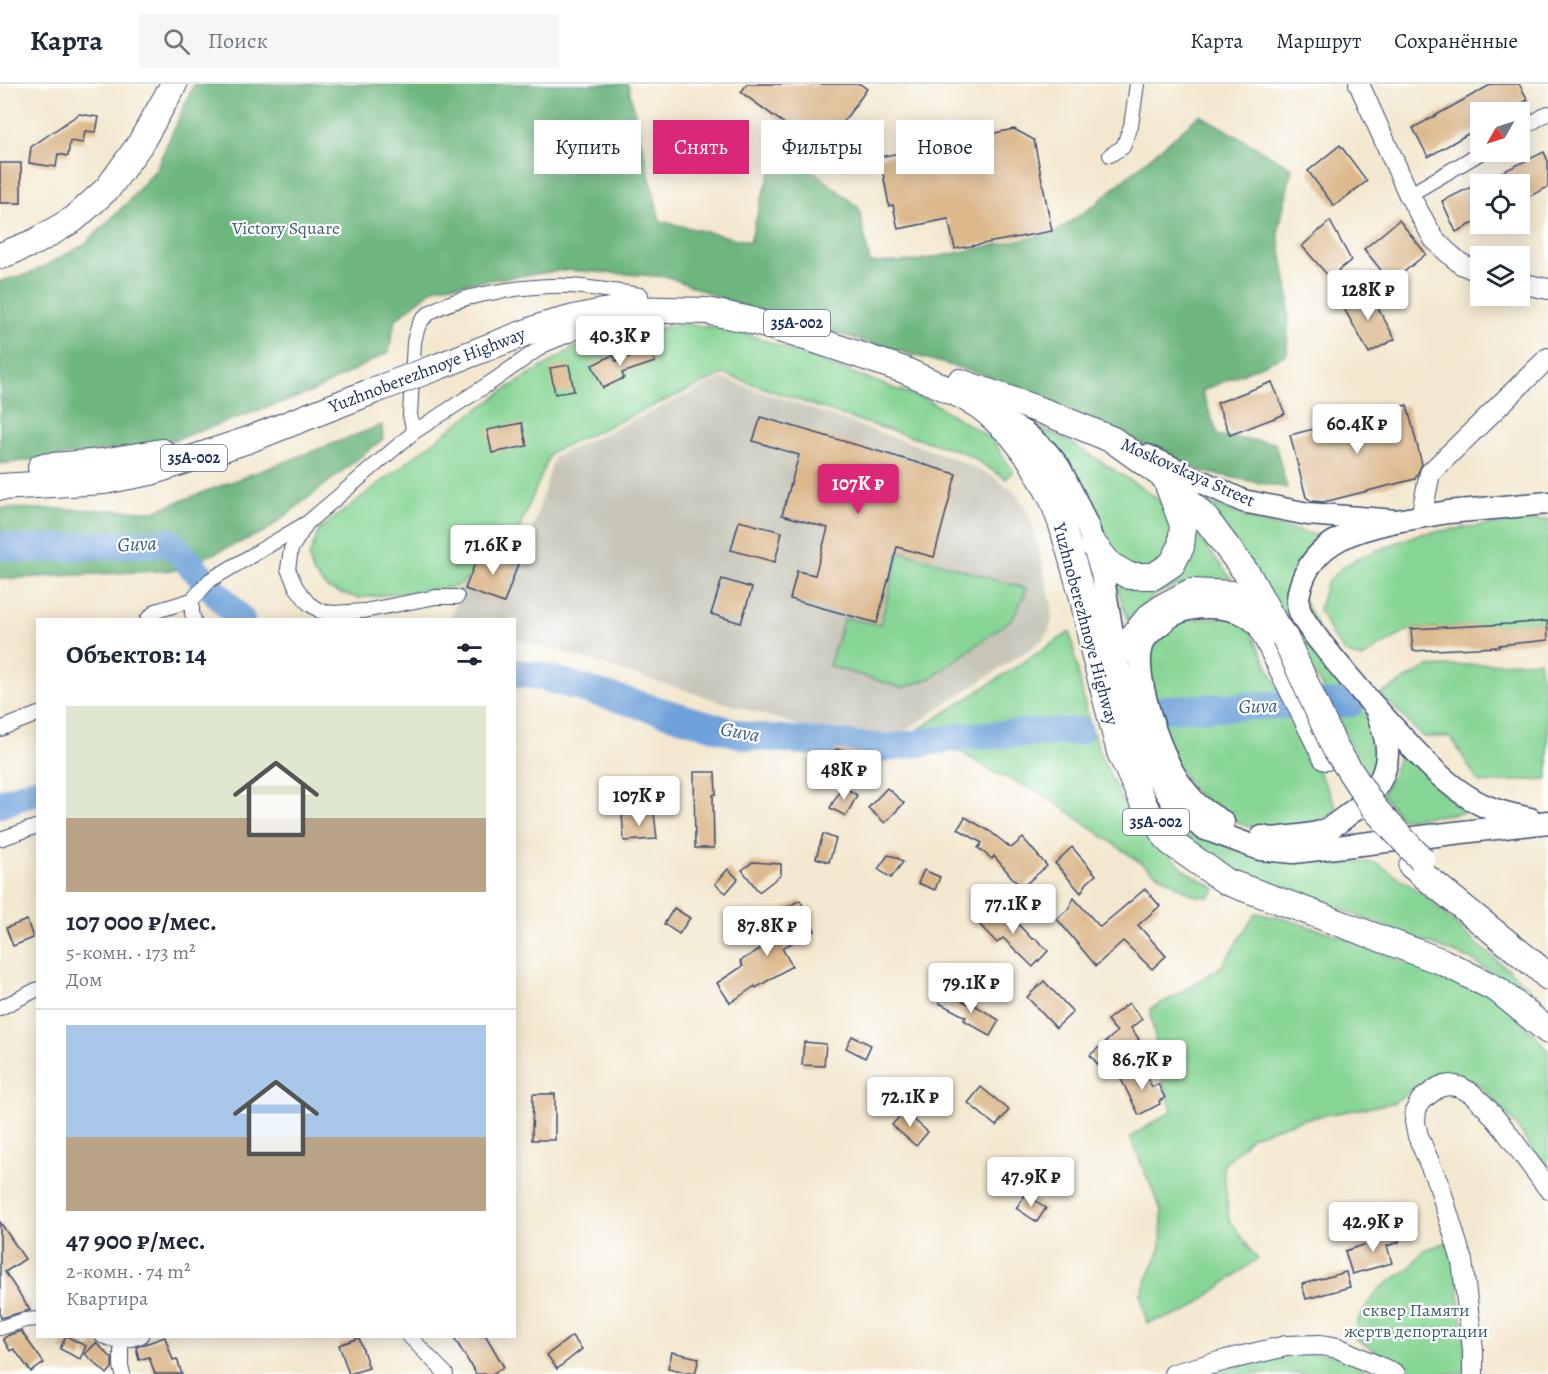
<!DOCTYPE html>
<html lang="ru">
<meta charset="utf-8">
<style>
:root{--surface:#fff;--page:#f6f6f7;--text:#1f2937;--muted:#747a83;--line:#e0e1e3;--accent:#db2777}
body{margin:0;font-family:Alegreya,serif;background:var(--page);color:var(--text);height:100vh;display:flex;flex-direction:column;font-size:22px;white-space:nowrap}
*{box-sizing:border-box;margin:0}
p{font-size:20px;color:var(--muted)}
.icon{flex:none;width:33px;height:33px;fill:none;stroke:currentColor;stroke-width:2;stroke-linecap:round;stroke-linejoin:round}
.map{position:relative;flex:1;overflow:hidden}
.sheet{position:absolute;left:36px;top:534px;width:480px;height:720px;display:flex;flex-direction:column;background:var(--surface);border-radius:0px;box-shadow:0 3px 15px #0003}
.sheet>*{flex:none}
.guide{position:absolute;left:534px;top:36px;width:570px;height:54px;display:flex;gap:12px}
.needle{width:39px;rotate:231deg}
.controls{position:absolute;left:1470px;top:18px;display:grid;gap:12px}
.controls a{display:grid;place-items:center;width:60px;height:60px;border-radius:0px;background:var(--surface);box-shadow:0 3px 15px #0003;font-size:30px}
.price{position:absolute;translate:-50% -51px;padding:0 14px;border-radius:6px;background:#fff;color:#222;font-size:20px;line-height:39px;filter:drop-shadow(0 2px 3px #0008)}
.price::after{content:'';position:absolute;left:50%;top:36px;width:18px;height:14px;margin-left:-9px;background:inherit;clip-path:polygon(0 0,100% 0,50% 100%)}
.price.active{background:var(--accent);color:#fff}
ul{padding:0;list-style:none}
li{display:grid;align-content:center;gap:12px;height:318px;padding:0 30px}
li+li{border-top:2px solid var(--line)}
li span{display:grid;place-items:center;height:186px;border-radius:0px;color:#555}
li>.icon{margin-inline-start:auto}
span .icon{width:108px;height:108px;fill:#fffc;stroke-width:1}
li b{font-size:26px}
h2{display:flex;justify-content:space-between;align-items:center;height:72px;padding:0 30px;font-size:26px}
.tag{padding:0 21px;border-radius:0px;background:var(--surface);box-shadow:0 3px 15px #0003;font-size:21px;line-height:54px}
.tag.active{background:var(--accent);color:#fff}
header{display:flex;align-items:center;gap:36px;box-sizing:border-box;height:84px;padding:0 30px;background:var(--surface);border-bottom:2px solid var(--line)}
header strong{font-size:28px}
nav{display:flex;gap:33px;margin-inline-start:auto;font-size:21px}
.search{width:420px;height:54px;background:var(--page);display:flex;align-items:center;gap:15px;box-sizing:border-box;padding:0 21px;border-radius:0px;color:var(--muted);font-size:22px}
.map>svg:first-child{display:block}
.industrial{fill:#c6c5b8}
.green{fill:#87d594;stroke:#518279;stroke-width:1.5}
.forest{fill:#6db67e;stroke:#44726e;stroke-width:1.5}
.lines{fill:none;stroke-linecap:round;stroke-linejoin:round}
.river{stroke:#6ea1d9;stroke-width:28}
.building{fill:#dbb78a}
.street-casing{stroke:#3b4b6f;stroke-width:16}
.secondary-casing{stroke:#3b4b6f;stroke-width:22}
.primary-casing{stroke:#3b4b6f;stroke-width:25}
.highway-casing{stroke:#3b4b6f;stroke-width:28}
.street{stroke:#fff;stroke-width:14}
.secondary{stroke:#fff;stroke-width:20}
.primary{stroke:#fff;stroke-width:22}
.highway{stroke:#fff;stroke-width:26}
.highway-bridge-casing{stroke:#3b4b6f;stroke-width:28;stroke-linecap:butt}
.highway-bridge{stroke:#fff;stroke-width:26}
.labels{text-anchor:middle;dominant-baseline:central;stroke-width:4.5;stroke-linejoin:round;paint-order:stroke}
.shield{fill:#fff;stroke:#5f6d8e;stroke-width:1.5}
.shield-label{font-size:16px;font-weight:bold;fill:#1b2f5e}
.park-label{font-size:18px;fill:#3b616e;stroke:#fff}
.street-label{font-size:18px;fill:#1b2f5e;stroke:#fff}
.water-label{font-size:20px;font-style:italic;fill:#3c5d8f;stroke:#fff}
</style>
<header>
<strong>Карта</strong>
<div class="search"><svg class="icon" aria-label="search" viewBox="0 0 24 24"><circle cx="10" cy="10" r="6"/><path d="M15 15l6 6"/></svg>Поиск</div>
<nav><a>Карта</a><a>Маршрут</a><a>Сохранённые</a></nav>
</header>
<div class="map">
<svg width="1548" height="1290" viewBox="0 0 1548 1290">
<rect width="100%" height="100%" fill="#fff"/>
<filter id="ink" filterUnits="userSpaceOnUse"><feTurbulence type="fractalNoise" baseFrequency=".0167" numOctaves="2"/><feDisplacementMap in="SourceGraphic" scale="12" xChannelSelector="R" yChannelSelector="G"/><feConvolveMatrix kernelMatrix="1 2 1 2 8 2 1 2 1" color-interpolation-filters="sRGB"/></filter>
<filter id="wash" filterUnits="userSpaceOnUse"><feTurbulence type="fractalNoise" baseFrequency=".008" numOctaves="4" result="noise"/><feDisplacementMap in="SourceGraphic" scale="24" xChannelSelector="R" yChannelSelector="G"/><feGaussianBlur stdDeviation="1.35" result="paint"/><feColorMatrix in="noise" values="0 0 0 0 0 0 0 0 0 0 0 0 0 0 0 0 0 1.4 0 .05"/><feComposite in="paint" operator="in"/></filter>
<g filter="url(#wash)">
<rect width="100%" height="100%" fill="#f3e8cf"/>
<path class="industrial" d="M723,294L953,374L994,393L1014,408L1026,424L1034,446L1052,522V536L1049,546L1043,556L897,652L882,658H864L836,653L515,554L514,536L451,535L480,437L531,450L554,373Z"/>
<g class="green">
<path d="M683,240L736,246L931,318L992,355L1013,387L1006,395L965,369L850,334L724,290L551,368L511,464L455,503L358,514L328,505L313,489L309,473L319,446L454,342L507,305L580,260Z"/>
<path d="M1031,341C1057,348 1081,365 1103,379C1134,399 1166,418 1191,445C1208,463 1222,483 1237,503C1214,502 1186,497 1165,506C1151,512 1139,526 1128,537L1110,481Z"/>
<path d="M1198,416L1274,442L1327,453L1294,497L1354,616L1370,635L1376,656L1378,680L1369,696L1349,659L1335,626L1317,594Z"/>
<path d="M1548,435V537L1507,541L1411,545L1380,562L1362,575L1346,569L1333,553L1319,526L1326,499L1344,482L1365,471L1419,450L1470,443Z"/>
<path d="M900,467L1027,505L1013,534L931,594L903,604L829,582L844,534L880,541Z"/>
<path d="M1232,533L1250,546L1337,725L1316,741L1275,747L1245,742L1217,728L1190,703L1169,667L1146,574L1156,551L1174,536Z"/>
<path d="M1070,548L1086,628L1101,672L1121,714L1153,755L1185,786L1216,805L1209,813L1195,812L1154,788L1043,710L990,686L954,664L901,657Z"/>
<path d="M1539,577L1548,634V695L1479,699L1451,653H1423L1381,610L1427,583Z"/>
<path d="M1402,663L1437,704L1465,728C1444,732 1423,732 1402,735L1382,711L1394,688Z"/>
<path d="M1142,695L1167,713L1304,777L1333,776L1377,779L1428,814L1473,857L1515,891L1548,921V928L1524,909L1470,875L1319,817C1277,806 1232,789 1197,763C1173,745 1157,720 1142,695Z"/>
<path d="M1256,829L1284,835L1334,850L1492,911L1524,939L1548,966V1088L1510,1033L1479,1001L1452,991L1427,995L1393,1019L1304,1035L1252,1052L1223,1082L1229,1135L1257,1175L1186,1228L1147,1239L1141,1209L1161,1163L1162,1128L1130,1053L1172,1027L1162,995L1150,925L1177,911L1221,883Z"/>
<path d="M1448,1158L1456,1187L1466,1264L1464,1290H1411L1355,1254L1357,1237L1379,1205L1410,1184L1424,1166Z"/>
<path d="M1287,1269L1342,1270L1372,1290H1203Z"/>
</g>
<g class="forest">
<path d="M194,0H628L660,137L750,158L762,113L781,61L859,124L870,179L916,177L1054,149L1093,122L1200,31L1292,84L1278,149L1289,213L1287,270L1202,307L1218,352L1275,359L1287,404L1204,388L995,294L743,223L669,193L566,186L436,203L395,236L389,268L312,308L165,359L0,380V197L29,190L84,161L127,119L156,85Z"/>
<path d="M382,341L383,355L266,447L176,486L0,495V424L154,427Z"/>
</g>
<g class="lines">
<g class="river">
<path d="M0,461L22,465L170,458L241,536"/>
<path d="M514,589L540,592L746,652L888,664L966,652L1079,647"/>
<path d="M1164,625L1351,619"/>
<path d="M0,720L38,706"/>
</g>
</g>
<g id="blocks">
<g class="building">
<path d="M747,0H860L867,5L829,58L834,61L827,71L741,8Z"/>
<path d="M1492,0H1519L1528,16L1507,28H1480V43L1428,73L1413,44Z"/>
<path d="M79,30L99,33L96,48L85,47L83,59L70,57L68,72L58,70L56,83L29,79L31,63Z"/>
<path d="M1014,45L1034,56L1052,147L955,165L948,135L898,145L893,121L889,122L880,73Z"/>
<path d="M1340,61L1367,97L1334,122L1308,87Z"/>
<path d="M1544,68L1548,77V103L1520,117V100H1480V136L1456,148L1442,117Z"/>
<rect x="0" y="79" width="21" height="40"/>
<path d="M1399,136L1426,170L1394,196H1389L1364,165Z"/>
<path d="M1330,137L1351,176L1330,194L1302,162Z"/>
<path d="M1367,204L1395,255L1369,269L1341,219Z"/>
<path d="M651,266L655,278L622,289L624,294L603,304L592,281L613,271L616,277Z"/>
<path d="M569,281L574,307L555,310L550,284Z"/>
<path d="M1272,298L1285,330L1230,351L1217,319Z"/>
<path d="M1407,321L1422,380L1415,395L1324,418L1312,417L1306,413L1290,351Z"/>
<path d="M761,333L956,390L934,473L897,463L877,539L790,515L797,487L815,491L828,444L782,431L799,371L753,357Z"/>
<path d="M522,339L527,362L492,369L487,346Z"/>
<path d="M739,437L782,448L775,478L731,466Z"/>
<path d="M493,460L505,465L503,474L518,480L504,519L465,505L477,474L487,478Z"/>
<path d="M722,495L752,504L741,539L711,530Z"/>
<path d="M1547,537L1548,556L1499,561V563L1413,567L1411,545L1510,540Z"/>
<path d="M836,665L860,669L857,689L833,686Z"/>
<path d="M694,688H715L716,710L713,711L714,764H695Z"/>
<path d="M842,702L857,711L846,732L830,724Z"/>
<path d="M887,704L904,719L885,739L868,724Z"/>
<path d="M654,729L657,755L624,757L622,731Z"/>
<path d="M965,733L991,748L1011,764L1023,754L1047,782L1021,804L994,772L992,775L978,764L982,759L958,745Z"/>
<path d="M823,750L836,755L829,778L816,774Z"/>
<path d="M1072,763L1096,791L1087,799L1081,809L1055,779Z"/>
<path d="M888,771L896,773L903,778L891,794L878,785Z"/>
<path d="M753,778L781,780V791L759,808L742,786Z"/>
<path d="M728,785L738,795L726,809L715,800Z"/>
<path d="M924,786L940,793L935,806L918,799Z"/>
<path d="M1145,805L1160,822L1138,841L1166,872L1152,885L1123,857L1096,882L1057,835L1068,825L1074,814L1100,843Z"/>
<path d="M800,816L815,847L782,864L792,882L756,904L755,902L730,919L717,899L743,882L740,877L794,844L784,825Z"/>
<path d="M999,820L1032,855H1036L1048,867L1033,883L1003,854L997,859L979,840Z"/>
<path d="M674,824L690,834L679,850L664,840Z"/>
<path d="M27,836L33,854L13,862L6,844Z"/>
<path d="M1044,897L1073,928L1056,944L1027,913Z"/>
<path d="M944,908L973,922V920L999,936L990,952L964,936L966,933L939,919Z"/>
<path d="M1129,919L1142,935L1131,944L1139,955L1101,984L1090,971L1117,948L1107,936Z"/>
<path d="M852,952L871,961L865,974L846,964Z"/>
<path d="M804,958L826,960L824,982L802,981Z"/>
<path d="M1142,982L1152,1003L1158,1000L1165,1014L1159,1017L1160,1020L1139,1031L1120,993Z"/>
<path d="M981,1003L1009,1026L996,1042L968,1019Z"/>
<path d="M533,1010H555V1056H532Z"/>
<path d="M904,1027L928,1048L916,1062L892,1041Z"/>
<path d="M1026,1110L1046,1124L1037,1138L1016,1124Z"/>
<path d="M0,1138L25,1175L5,1188L30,1226L1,1234L0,1231Z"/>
<path d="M1395,1142L1399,1158L1387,1162L1392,1179L1352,1190L1345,1167L1382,1155L1379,1147Z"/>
<path d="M1346,1188L1350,1203L1306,1215L1302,1200Z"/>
<path d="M21,1247L44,1279L31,1288L14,1265L10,1267L3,1255L9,1251Z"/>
<path d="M66,1252L86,1262L80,1275L60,1265Z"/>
<path d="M453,1252H486L504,1283L492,1290H476Z"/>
<path d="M572,1252L582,1265L557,1285L547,1271Z"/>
<path d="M165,1253L173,1276L177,1275L182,1290H155L149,1273L139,1276L136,1263Z"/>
<path d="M359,1254L369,1284L349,1290L339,1261Z"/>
<path d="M96,1259L112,1274V1284L107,1290L85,1270Z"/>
<path d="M672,1268L699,1274L695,1290L668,1284Z"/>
</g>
</g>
</g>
<g filter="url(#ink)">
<use href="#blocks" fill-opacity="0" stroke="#3b4b6f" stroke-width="1.5"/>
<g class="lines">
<defs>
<g id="street">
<path d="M1520,46L1548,29"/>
<path d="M1110,71L1123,63L1131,42L1137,0"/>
<path d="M1409,111L1482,68"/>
<path d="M414,348L410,331L414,258C416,250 417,242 422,236C442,210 540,200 572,202C595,204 618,208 641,211"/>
<path d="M457,513H436L364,527L333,529L320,527L308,519L296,503L288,485L291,465L307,439L414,348L493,297L544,261L583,245L603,239"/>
<path d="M192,516V529L194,536"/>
<path d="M147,536L156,527L192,516L210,496L305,440"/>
<path d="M0,645L38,630"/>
<path d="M0,755L38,742"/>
<path d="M0,924L38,905"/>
<path d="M0,1244L25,1236L38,1235"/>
<path d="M102,1252L121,1258L141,1252"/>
<path d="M409,1252L446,1290"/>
<path d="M121,1258V1282L123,1290"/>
</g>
<g id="secondary">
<path d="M1359,0L1409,111L1434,155L1446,167L1461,180L1480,188"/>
<path d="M1520,199L1548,205"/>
<path d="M1421,433L1430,389L1548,274"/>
<path d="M1174,1290L1226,1276L1286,1262L1321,1261L1338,1264L1395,1290"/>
<path d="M1473,1290V1265L1462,1177L1440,1104L1418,1052L1415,1038L1416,1026L1421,1016L1439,1003L1450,1001L1460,1003L1471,1009L1486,1023L1505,1046L1548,1104"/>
</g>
<g id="primary">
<path d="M1004,337L1025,349L1047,368L1059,383L1074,413L1088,444L1102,489L1116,573L1126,618L1142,667L1176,724L1203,744L1260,765L1294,768L1548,738"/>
<path d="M1147,372L1243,417L1308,430L1396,437L1448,428L1548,419"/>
<path d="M1396,437C1357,446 1317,455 1302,498C1299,506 1297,517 1299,525C1303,539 1324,562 1333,574C1355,601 1378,627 1402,653C1423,675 1443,698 1470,714C1488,726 1509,730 1530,735"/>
<path d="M1223,738C1213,732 1202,726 1194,717C1183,705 1172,689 1166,674C1154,648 1132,586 1143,559C1146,551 1155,544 1162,539C1166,536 1171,531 1177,529C1196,520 1225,522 1244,530C1253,534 1258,541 1264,548"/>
<path d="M1262,753L1271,755C1286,753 1307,752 1321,748C1333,744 1343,734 1353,727C1371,713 1387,694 1387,669C1388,654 1380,638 1376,624"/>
</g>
<g id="highway">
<path d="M0,172L35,158L74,135L108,104L140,60L174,0"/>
<path d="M437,283L543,242L574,234L603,228L627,225L707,227L746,235L815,256L904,286L962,312L978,321L987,328L1012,351L1031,376L1052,414L1062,441L1083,514L1094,569L1120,668L1146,725L1170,758L1227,798L1291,821L1443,878L1498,906L1548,947"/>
<path d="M960,298L1048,329L1113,356L1166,394L1206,435L1248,491L1276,542L1285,554"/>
<path d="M41,383L102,378L162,368"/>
<path d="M0,403L104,397L151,388L248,356L378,305"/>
<path d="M1093,460L1110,481L1129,492H1154L1172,480L1181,463L1183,441L1168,401"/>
<path d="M1264,548L1326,673"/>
<path d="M1116,573L1149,533L1166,521L1191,508L1233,510L1245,515L1262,526L1267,533"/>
<path d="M1412,782L1536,882L1548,893"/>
</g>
</defs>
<use href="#street" class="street-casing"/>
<use href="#secondary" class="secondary-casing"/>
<use href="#primary" class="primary-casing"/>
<use href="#highway" class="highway-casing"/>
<use href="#street" class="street"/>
<use href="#secondary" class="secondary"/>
<use href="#primary" class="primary"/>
<use href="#highway" class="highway"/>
<defs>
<g id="highway-bridge">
<path d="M378,305L437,283"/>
<path d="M1285,554L1335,664L1374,724L1422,776"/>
</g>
</defs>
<use href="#highway-bridge" class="highway-bridge-casing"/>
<use href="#highway-bridge" class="highway-bridge"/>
</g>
</g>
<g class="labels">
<g class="shield">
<rect x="764" y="226" width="66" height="26" rx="4.5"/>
<rect x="161" y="361" width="66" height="26" rx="4.5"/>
<rect x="1123" y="725" width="66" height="26" rx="4.5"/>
</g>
<g class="shield-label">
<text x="797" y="239">35А-002</text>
<text x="194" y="374">35А-002</text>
<text x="1156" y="738">35А-002</text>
</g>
<g class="park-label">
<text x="286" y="144">Victory Square</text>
<text x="1416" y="1226">сквер Памяти<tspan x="1416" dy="21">жертв депортации</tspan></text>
</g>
<g class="street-label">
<text transform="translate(427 286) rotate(-21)">Yuzhnoberezhnoye Highway</text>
<text transform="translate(1188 388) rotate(24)">Moskovskaya Street</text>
<text transform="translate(1086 540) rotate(75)">Yuzhnoberezhnoye Highway</text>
</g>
<g class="water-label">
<text transform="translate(137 460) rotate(-3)">Guva</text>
<text transform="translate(1258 622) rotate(-2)">Guva</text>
<text transform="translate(740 648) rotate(11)">Guva</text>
</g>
</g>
</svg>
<div class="controls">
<a><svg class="needle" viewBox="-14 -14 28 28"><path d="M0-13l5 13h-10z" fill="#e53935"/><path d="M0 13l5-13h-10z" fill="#747a83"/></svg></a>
<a><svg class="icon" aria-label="locate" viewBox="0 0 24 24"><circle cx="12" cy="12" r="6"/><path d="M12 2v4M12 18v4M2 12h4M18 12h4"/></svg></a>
<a><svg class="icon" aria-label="layers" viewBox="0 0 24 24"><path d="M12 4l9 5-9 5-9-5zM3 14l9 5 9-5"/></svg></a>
</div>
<b class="price" style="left:1368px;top:237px">128K ₽</b>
<b class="price" style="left:620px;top:283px">40.3K ₽</b>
<b class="price" style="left:1357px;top:371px">60.4K ₽</b>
<b class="price active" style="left:858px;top:431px">107K ₽</b>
<b class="price" style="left:493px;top:492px">71.6K ₽</b>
<b class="price" style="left:844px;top:717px">48K ₽</b>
<b class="price" style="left:639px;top:743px">107K ₽</b>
<b class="price" style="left:1013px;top:851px">77.1K ₽</b>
<b class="price" style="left:767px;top:873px">87.8K ₽</b>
<b class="price" style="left:971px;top:930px">79.1K ₽</b>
<b class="price" style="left:1142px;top:1007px">86.7K ₽</b>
<b class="price" style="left:910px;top:1044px">72.1K ₽</b>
<b class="price" style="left:1031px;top:1124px">47.9K ₽</b>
<b class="price" style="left:1373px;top:1169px">42.9K ₽</b>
<div class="guide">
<a class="tag">Купить</a>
<a class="tag active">Снять</a>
<a class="tag">Фильтры</a>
<a class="tag">Новое</a>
</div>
<section class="sheet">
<h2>Объектов: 14<svg class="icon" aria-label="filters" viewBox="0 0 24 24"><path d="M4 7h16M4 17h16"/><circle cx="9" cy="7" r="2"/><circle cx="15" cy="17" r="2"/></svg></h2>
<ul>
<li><span style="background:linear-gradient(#dfe7d0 60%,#b9a48a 0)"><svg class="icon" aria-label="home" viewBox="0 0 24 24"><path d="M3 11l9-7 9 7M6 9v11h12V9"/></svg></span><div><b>107 000 ₽/мес.</b><p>5-комн. · 173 m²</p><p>Дом</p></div></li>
<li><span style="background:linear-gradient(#a9c7e8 60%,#b9a48a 0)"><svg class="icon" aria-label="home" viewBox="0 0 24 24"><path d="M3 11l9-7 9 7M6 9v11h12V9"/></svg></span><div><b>47 900 ₽/мес.</b><p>2-комн. · 74 m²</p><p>Квартира</p></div></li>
</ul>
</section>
</div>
